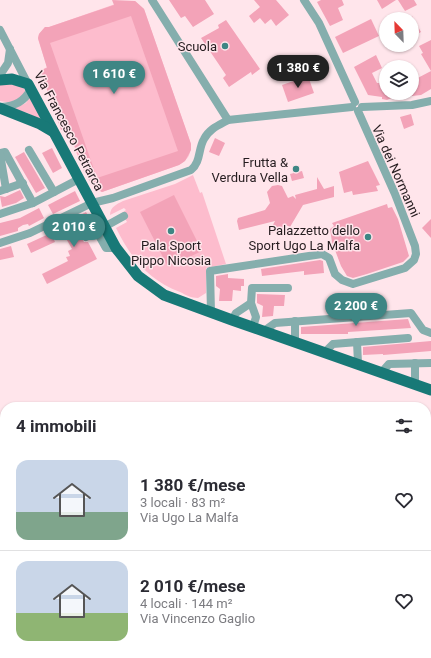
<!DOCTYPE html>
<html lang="it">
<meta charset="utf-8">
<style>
:root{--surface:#fff;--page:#f7f7f7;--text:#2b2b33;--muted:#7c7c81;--line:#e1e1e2;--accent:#3e8684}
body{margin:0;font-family:Roboto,sans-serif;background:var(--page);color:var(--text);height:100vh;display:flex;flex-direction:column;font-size:15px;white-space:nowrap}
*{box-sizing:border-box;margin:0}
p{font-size:13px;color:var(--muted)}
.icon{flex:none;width:22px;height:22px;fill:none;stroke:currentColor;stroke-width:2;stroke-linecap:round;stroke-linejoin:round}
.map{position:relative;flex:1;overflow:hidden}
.drawer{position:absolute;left:0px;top:402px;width:431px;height:256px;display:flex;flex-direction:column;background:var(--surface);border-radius:16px 16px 0 0;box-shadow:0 1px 3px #0004}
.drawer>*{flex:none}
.needle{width:26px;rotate:337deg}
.buttons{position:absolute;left:379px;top:12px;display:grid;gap:8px}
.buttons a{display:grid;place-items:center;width:40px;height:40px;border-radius:50%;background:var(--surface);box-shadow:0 1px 3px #0004;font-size:20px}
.price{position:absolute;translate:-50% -34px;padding:0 9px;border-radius:14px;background:var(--accent);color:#fff;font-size:13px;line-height:26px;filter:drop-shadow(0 1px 2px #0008)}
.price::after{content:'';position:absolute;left:50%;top:24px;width:12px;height:9px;margin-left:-6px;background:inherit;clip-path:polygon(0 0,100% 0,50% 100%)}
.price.current{background:#222;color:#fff}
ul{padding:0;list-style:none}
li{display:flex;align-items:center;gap:12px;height:100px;padding:0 16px}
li+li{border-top:1px solid var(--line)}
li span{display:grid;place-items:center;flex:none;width:112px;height:80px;border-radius:12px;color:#555}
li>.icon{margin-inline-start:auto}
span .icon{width:48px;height:48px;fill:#fffc;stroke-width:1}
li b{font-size:17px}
h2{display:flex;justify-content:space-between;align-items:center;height:48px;padding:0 16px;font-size:17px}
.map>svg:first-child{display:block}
.green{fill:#fdbccd}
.building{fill:#f3a3b8;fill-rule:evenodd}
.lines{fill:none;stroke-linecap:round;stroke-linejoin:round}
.minor{stroke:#85aead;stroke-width:8}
.major{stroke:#187977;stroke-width:11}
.poi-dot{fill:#3e8684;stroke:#ffe5eb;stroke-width:1.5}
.labels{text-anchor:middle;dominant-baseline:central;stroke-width:3;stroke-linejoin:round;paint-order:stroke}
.poi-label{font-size:13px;fill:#251c1f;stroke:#ffe5eb;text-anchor:end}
.street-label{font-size:13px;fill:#251c1f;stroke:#ffe5eb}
</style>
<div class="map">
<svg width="431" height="658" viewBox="0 0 431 658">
<rect width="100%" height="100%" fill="#ffe5eb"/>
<g class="green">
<path d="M124,1H135L144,9L191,144C191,154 188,160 179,165L102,192C85,187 74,145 69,129L65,130L44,69L47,67L38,39L39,34L45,27H49Z"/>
<path d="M0,84H21L26,92C18,101 12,104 0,101Z"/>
<path d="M29,97L42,121L28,113L13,109L26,103Z"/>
<path d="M193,175L200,193L202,192L226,264L206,268V293L198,298C191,298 186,295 180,292C148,280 131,258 116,228L127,222L122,213L126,210L124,208L110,215C110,207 117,204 123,201L175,184Z"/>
</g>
<g class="building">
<path d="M112,0L135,1L144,9L191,144V150L185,161L179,165L102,192L95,187L83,168L68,128L61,130L40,70L47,68L38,38L39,34L45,27H49L114,5ZM131,16L178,151L97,178L50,43Z"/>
<path d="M169,0H205L214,14L193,27L185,16L181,18Z"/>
<path d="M254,0H276L289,15L276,26L271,19L265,24L260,18L254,23L249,16L260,7Z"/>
<path d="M321,0H342L344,5L338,8L343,20L330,26L317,2Z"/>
<path d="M377,0H396L382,9Z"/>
<path d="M398,0H414L417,5L405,11Z"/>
<path d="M412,16L421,32L412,37Z"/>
<path d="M371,19L379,36L343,53L335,37Z"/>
<path d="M226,20L260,69L252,75L251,72L229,87L223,78L226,75L201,38L219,28L218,25Z"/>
<path d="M431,40V89L421,95L412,96V81L431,71L421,54L423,53L419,46Z"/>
<path d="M376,55L382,68L372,73L377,83H386V93H403L387,100L382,99V97L368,95L354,67Z"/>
<path d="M308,76L314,93L288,102L282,85Z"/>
<path d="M411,114L414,125L404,129L400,117Z"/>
<path d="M215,138L225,143L219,156L209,152Z"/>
<path d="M52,148L62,168L53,173L42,153Z"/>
<path d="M24,152L45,188L36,193L15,157Z"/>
<path d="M368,161L380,185L376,186L378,191L353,195L352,191L344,193L339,172Z"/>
<path d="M302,171L304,178L292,181L290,174Z"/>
<path d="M317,177L324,189L334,186V197L303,205L290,227L286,225L283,229L268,234L275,221L239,230L237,221L238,218L265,210L270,203L267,192L272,186L278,185L282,186L288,198L293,196L296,199L295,195L317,189Z"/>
<path d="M20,190L24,198L16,203L2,207L0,196L5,197Z"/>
<path d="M75,191L80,201L53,214L48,205Z"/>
<path d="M174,195L202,251L168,267L140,212Z"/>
<path d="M387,204L388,208L392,207L398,219L409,256L403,262L367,274L353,278L347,276L341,266L332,242L330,229L334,226L332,223Z"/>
<path d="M39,208L44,218L29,226L28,224L23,225L18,228V231L0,236V223L20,218Z"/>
<path d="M86,212L94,226L83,232L81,237L84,242H88L97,259L47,284L42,274L68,261L66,257L70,256L68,251L72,249L59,226Z"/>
<path d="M431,219V238L422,228Z"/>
<path d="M51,233L55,242L31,253L27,244Z"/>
<path d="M11,246L14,257L0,260V249Z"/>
<path d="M320,260L323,261L324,273L304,275V271L262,276L261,269Z"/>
<path d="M228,274V278L244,279V286H241V291L233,290L232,301H219L220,289L216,286V276Z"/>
<path d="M257,294L285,295L284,306H274L273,316L262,317L263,306L257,303Z"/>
<path d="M408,319L411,328L348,332V334H301V327Z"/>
<path d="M431,341V351L383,355V354L363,355V347Z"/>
</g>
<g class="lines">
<g class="minor">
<path d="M152,0L228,120"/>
<path d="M304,0L319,23L355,102"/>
<path d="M0,30L28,84"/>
<path d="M0,75L8,63L10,49"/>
<path d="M1,107C15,106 24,102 31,89"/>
<path d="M362,107L412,105L431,101"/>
<path d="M29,150L54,192"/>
<path d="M0,153L5,152L33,203"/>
<path d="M0,154L6,189"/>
<path d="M0,191L23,183"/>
<path d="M0,214L33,203L79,179"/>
<path d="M97,232L106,248H116"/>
<path d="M86,237L124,216"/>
<path d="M0,243L30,233L92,203L113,198L191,170C201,162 198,149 204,139C209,129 219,125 228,120L352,107"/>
<path d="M251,303L256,317L253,327"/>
<path d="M211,312L210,271L322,254L329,258L335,274L342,280L353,284L405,268L414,260L416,254L415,246L395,194L358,111"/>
<path d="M232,320L236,313L251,303L252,288H288"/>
<path d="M264,331L275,323L411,313L423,330L431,333"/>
<path d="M295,342V321"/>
<path d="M357,342L358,363"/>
<path d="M325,352L333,344L408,338"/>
<path d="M415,363V385"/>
<path d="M382,372L389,364L431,363"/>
<path d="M426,570L431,571"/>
</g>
<g class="major">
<path d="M0,80L12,79L28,84L116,248L138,276L164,295L232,320L431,390"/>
<path d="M0,108L40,124L52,131"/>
</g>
</g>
<g class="poi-dot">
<circle cx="225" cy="46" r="4"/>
<circle cx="296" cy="169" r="4"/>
<circle cx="171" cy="231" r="4"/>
<circle cx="368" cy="237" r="4"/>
</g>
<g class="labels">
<g class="poi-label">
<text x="217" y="46">Scuola</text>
<text x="288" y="162">Frutta &amp;<tspan x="288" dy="15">Verdura Vella</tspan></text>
<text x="360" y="230">Palazzetto dello<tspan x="360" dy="15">Sport Ugo La Malfa</tspan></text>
<text x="171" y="245" text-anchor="middle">Pala Sport<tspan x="171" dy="15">Pippo Nicosia</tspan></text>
</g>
<g class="street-label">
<text transform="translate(69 131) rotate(62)">Via Francesco Petrarca</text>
<text transform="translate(396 171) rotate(66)">Via dei Normanni</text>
</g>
</g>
</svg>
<div class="buttons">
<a><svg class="needle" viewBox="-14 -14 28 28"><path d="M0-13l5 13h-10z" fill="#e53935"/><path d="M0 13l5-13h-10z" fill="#7c7c81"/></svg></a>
<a><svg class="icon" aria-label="layers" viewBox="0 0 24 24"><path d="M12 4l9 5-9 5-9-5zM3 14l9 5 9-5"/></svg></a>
</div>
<b class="price current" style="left:298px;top:89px">1 380 €</b>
<b class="price" style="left:114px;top:95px">1 610 €</b>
<b class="price" style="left:74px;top:248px">2 010 €</b>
<b class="price" style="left:356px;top:327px">2 200 €</b>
<section class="drawer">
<h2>4 immobili<svg class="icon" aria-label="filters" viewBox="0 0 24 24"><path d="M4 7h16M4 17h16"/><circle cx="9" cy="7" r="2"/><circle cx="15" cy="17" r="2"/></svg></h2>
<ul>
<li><span style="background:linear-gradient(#c9d6e8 65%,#7fa58c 0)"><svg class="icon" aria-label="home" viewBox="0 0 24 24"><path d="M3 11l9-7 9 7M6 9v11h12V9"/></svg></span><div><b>1 380 €/mese</b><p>3 locali · 83 m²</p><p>Via Ugo La Malfa</p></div><svg class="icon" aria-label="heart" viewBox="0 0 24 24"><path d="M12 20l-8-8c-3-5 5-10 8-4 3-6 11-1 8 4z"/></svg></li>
<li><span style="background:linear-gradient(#c9d6e8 65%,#8fb573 0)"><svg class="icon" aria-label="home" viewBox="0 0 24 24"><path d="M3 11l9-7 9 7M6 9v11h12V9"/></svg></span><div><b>2 010 €/mese</b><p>4 locali · 144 m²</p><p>Via Vincenzo Gaglio</p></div><svg class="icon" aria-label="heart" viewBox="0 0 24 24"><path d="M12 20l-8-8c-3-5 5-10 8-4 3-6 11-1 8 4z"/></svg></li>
</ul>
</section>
</div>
